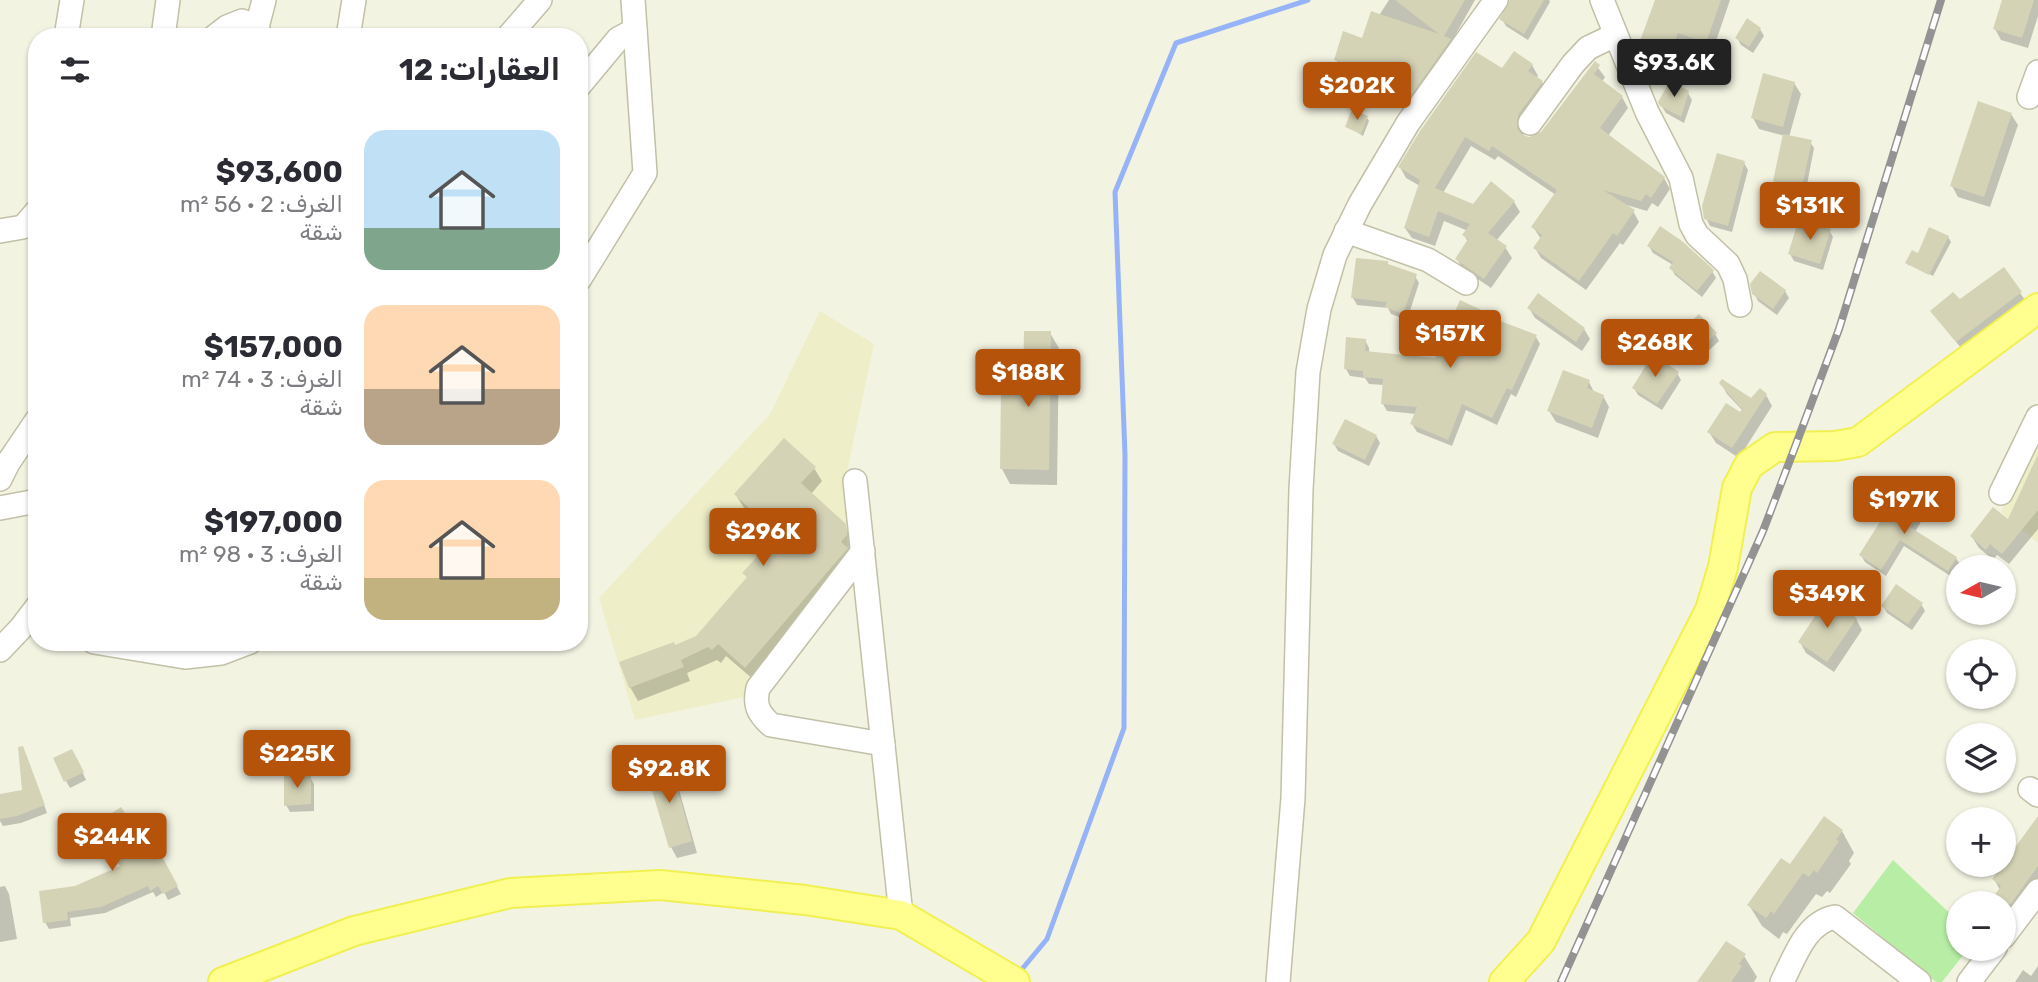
<!DOCTYPE html>
<html lang="ar">
<meta charset="utf-8">
<style>
:root{--surface:#fff;--page:#f7f7f7;--text:#2b2b33;--muted:#7c7c81;--accent:#b45309}
body{margin:0;font-family:Rubik,"Noto Sans Arabic",sans-serif;background:var(--page);color:var(--text);direction:rtl;height:100vh;display:flex;flex-direction:column;font-size:26px;white-space:nowrap}
*{box-sizing:border-box;margin:0}
p{font-size:23px;color:var(--muted)}
.icon{flex:none;width:38px;height:38px;fill:none;stroke:currentColor;stroke-width:2;stroke-linecap:round;stroke-linejoin:round}
.map{position:relative;flex:1;overflow:hidden;direction:ltr}
.side{position:absolute;left:28px;top:28px;width:560px;height:623px;display:flex;flex-direction:column;background:var(--surface);border-radius:28px;box-shadow:0 2px 5px #0004;direction:rtl}
.side>*{flex:none}
.needle{width:46px;rotate:262deg}
.controls{position:absolute;left:1946px;top:555px;display:grid;gap:14px}
.controls a{display:grid;place-items:center;width:70px;height:70px;border-radius:50%;background:var(--surface);box-shadow:0 2px 5px #0004;font-size:35px}
.price{position:absolute;translate:-50% -60px;padding:0 16px;border-radius:7px;background:var(--accent);color:#fff;font-size:23px;line-height:46px;filter:drop-shadow(0 2px 4px #0008)}
.price::after{content:'';position:absolute;left:50%;top:42px;width:21px;height:16px;margin-left:-10px;background:inherit;clip-path:polygon(0 0,100% 0,50% 100%)}
.price.current{background:#222;color:#fff}
ul{padding:0;list-style:none}
li{display:flex;align-items:center;gap:21px;height:175px;padding:0 28px}
li span{display:grid;place-items:center;flex:none;width:196px;height:140px;border-radius:21px;color:#555}
li>.icon{margin-inline-start:auto}
span .icon{width:84px;height:84px;fill:#fffc;stroke-width:1}
li b{font-size:30px}
h2{display:flex;justify-content:space-between;align-items:center;height:84px;padding:0 28px;font-size:30px}
.map>svg:first-child{display:block}
.education{fill:#eeeec9}
.green{fill:#b7eda5}
.shadow{fill:#0003}
.lines{fill:none;stroke-linecap:round;stroke-linejoin:round}
.stream{stroke:#96b3f8;stroke-width:5}
.building{fill:#d5d3b6}
.minor-casing{stroke:#c2c0a6;stroke-width:26}
.major-casing{stroke:#f1f052;stroke-width:32}
.minor{stroke:#fff;stroke-width:23}
.major{stroke:#feff8f;stroke-width:28}
.rail-casing{stroke:#939393;stroke-width:8}
.rail{stroke:#fff;stroke-width:5;stroke-dasharray:16;stroke-linecap:butt}
</style>
<div class="map">
<svg width="2038" height="982" viewBox="0 0 2038 982">
<rect width="100%" height="100%" fill="#f3f3e2"/>
<g class="education">
<path d="M820,311L874,344L846,476L847,549L744,697L635,720L599,598L770,414Z"/>
<path d="M2038,436V543L2001,512Z"/>
</g>
<path class="green" d="M1893,860L1958,921V948L1968,949L1942,982H1936L1853,913Z"/>
<g class="shadow">
<path d="M1389,0H1475L1417,103L1389,88L1387,85L1341,69L1336,59L1363,40Z"/>
<path d="M1510,0H1549L1550,2L1528,40L1506,26L1502,19Z"/>
<path d="M1657,0H1730L1712,53L1684,43L1670,81L1651,74L1644,62Z"/>
<path d="M2004,0H2038V16L2028,48L2001,40L1995,29Z"/>
<path d="M1760,29L1764,36L1753,53L1741,45L1737,38Z"/>
<path d="M1595,64L1605,77L1602,82L1622,97L1628,108L1608,136L1664,178L1670,189L1658,207L1652,203L1647,211L1623,204L1633,211L1639,222L1623,245L1620,243L1586,290L1541,258L1535,248L1541,239L1533,227L1556,195L1498,156L1495,160L1471,146L1443,193L1473,206L1514,202L1520,212L1496,241L1505,247L1512,258L1491,288L1463,269L1457,259L1468,242L1464,235L1468,231L1444,221L1435,246L1412,238L1405,228L1420,186L1406,178L1400,167L1503,70L1532,65L1538,76L1536,78L1542,82L1548,93L1524,127L1523,136L1529,139L1542,133Z"/>
<path d="M1794,83L1801,94L1789,137L1810,142L1814,148L1806,190L1810,192L1814,198L1809,211L1797,206L1793,199L1785,198L1782,188H1779L1775,181L1785,136L1759,129L1753,118Z"/>
<path d="M1688,93L1692,100L1684,123L1666,113L1661,105Z"/>
<path d="M2011,114L2018,125L1990,207L1958,197L1952,186Z"/>
<path d="M1367,118L1369,121L1363,136L1347,126Z"/>
<path d="M1744,163L1748,170L1732,232L1710,226L1706,218Z"/>
<path d="M1829,230L1833,237L1823,270L1794,261L1790,254Z"/>
<path d="M1948,237L1951,242L1933,276L1909,263V266L1907,263Z"/>
<path d="M1649,246L1712,271L1716,278L1702,297L1675,275L1671,268L1673,265L1653,253Z"/>
<path d="M1389,266L1415,276L1419,283L1407,320L1391,314L1388,308L1357,305L1353,298Z"/>
<path d="M2004,270L2025,300L1961,348L1932,312L1959,302Z"/>
<path d="M1785,291L1789,298L1777,315L1758,301L1754,293Z"/>
<path d="M1529,308L1584,329L1590,339L1582,351L1535,318Z"/>
<path d="M1487,314L1490,319L1536,337L1540,344L1516,397L1511,394L1497,425L1466,410L1452,446L1417,432L1412,424L1416,414L1387,411L1383,404L1384,385L1369,384L1365,378L1350,376L1346,369L1365,340L1369,348V353L1436,359Z"/>
<path d="M1687,328L1715,334L1719,341L1706,353Z"/>
<path d="M1050,333L1059,348L1057,485L1010,484L1002,469L1024,387Z"/>
<path d="M1677,373L1681,380L1662,410L1638,395L1634,388Z"/>
<path d="M1589,382L1595,394L1603,396L1609,407L1598,438L1556,422L1549,411Z"/>
<path d="M1721,383L1752,401L1766,395L1772,406L1739,458L1716,443L1709,432L1743,411L1727,394Z"/>
<path d="M1376,436L1380,443L1369,466L1338,451L1334,444Z"/>
<path d="M2038,459V529L2009,564L1997,555L1993,560L1979,548L1972,537L2008,522Z"/>
<path d="M814,468L822,481L811,494L844,525L852,540L853,549L754,680L726,656L721,663L717,660L687,673L690,681L638,701L630,687L675,647L697,637L748,579L745,573L777,538L744,508L736,495Z"/>
<path d="M1925,501L1929,508L1915,532L1956,558L1960,565L1952,577L1904,546L1886,576L1865,562L1861,555L1892,520Z"/>
<path d="M1921,604L1925,611L1912,630L1887,613L1883,606Z"/>
<path d="M1856,619L1862,630L1834,672L1806,653L1800,642Z"/>
<path d="M26,755L47,813L21,823L3,826L0,821V795L24,791Z"/>
<path d="M76,758L86,780L70,788L66,781Z"/>
<path d="M669,766L675,776L697,853L677,858L671,847Z"/>
<path d="M310,777L314,784V811L290,812L286,805Z"/>
<path d="M2038,819V882L2004,929V903H1991L2000,890L1994,879Z"/>
<path d="M1842,831L1854,853L1849,861L1851,864L1830,893L1827,891L1822,897L1816,894L1787,934L1783,932L1779,939L1762,926L1749,905L1790,866Z"/>
<path d="M157,851L181,894L168,900L164,892L156,897L153,892L105,913L70,918L71,926L49,929L45,922L76,888Z"/>
<path d="M5,886L9,894L17,939L0,942V887Z"/>
<path d="M1744,956L1757,977L1754,982H1699Z"/>
<path d="M2038,966V982H2015L2023,970L2031,976Z"/>
</g>
<g class="lines">
<path class="stream" d="M1018,974L1047,939L1124,728L1125,455L1115,192L1176,43L1308,0"/>
</g>
<g class="building">
<path d="M1395,0H1465L1444,36L1451,39L1412,94L1381,78L1382,76L1334,60L1343,31L1362,38L1371,11L1439,34Z"/>
<path d="M1510,0H1544L1524,34L1499,19Z"/>
<path d="M1655,0H1721L1706,43L1678,33L1664,71L1642,63L1637,49Z"/>
<path d="M2002,0H2034L2022,38L1993,29Z"/>
<path d="M1747,18L1761,28L1749,47L1735,38Z"/>
<path d="M1514,51L1533,64L1528,71L1543,81L1518,115L1517,128L1521,134L1529,137L1541,132L1595,61L1600,65L1594,74L1623,96L1600,128L1665,177L1651,198L1646,194L1641,201L1603,190L1635,210L1617,236L1613,233L1579,281L1533,248L1542,235L1531,227L1557,190L1492,146L1489,151L1465,137L1435,188L1473,204L1491,181L1515,201L1488,233L1507,246L1484,279L1455,259L1468,239L1462,235L1470,224L1438,211L1429,237L1404,228L1420,180L1398,167L1420,131L1476,52L1502,68Z"/>
<path d="M1763,73L1795,82L1783,127L1751,118Z"/>
<path d="M1670,81L1689,91L1681,117L1660,106L1658,102Z"/>
<path d="M1978,101L2012,113L1984,197L1950,186Z"/>
<path d="M1352,109L1368,116L1361,134L1345,127Z"/>
<path d="M1783,134L1812,140L1802,187L1811,191L1805,206L1791,200L1794,194L1780,191L1781,183L1773,181Z"/>
<path d="M1717,153L1745,161L1728,226L1704,219L1702,206Z"/>
<path d="M1799,219L1831,229L1820,264L1788,254Z"/>
<path d="M1660,226L1682,241L1714,270L1697,291L1669,268L1673,262L1647,246Z"/>
<path d="M1929,227L1949,236L1929,275L1905,263L1912,250L1918,253Z"/>
<path d="M1356,258L1388,261V264L1417,274L1403,314L1385,307L1387,302L1351,298Z"/>
<path d="M2004,267L2022,292L1956,342L1930,311L1953,292L1960,299Z"/>
<path d="M1760,271L1786,290L1773,309L1752,294L1750,284Z"/>
<path d="M1538,293L1585,328L1576,342L1527,308Z"/>
<path d="M1460,300L1488,313L1487,316L1537,335L1512,390L1507,388L1492,418L1462,404L1448,440L1410,424L1417,407L1381,404L1383,379L1363,377V371L1344,369L1346,337L1366,339L1365,351L1435,358Z"/>
<path d="M1699,314L1717,333L1702,347L1684,328Z"/>
<path d="M1024,331H1051L1049,470L1000,469L1001,384L1023,385Z"/>
<path d="M1653,354L1679,372L1657,404L1632,388Z"/>
<path d="M1563,370L1590,380L1587,388L1604,395L1592,428L1547,411Z"/>
<path d="M1722,379L1751,398L1760,388L1767,394L1732,448L1707,432L1726,403L1740,412L1742,409L1719,383Z"/>
<path d="M1345,419L1377,435L1365,460L1332,444Z"/>
<path d="M784,438L816,467L801,483L846,524L847,535L841,542L848,548L745,668L718,644L712,650L708,647L681,660L684,667L629,688L619,662L674,642L675,645L696,636L747,577L742,573L778,534L734,494Z"/>
<path d="M2038,454V510L2002,554L1990,544L1986,550L1970,536L1993,507L2008,519Z"/>
<path d="M1909,489L1927,500L1910,527L1957,557L1948,571L1900,540L1881,570L1859,555L1885,514L1892,518Z"/>
<path d="M1896,584L1923,603L1908,624L1881,606Z"/>
<path d="M1827,598L1857,618L1827,662L1798,642Z"/>
<path d="M23,746L45,805L17,816L0,819V794L22,790L18,747Z"/>
<path d="M72,749L84,772L64,782L53,758Z"/>
<path d="M670,763L692,841L669,848L646,770Z"/>
<path d="M284,775H311V804L284,806Z"/>
<path d="M121,807L150,853L158,849L178,886L163,894L158,886L150,891L148,886L101,907L67,912L68,920L43,923L39,891L75,886L120,866L94,825Z"/>
<path d="M1824,816L1843,830L1836,840L1839,841L1817,873L1814,870L1809,877L1803,873L1774,914L1771,911L1766,918L1747,905L1781,858L1790,864Z"/>
<path d="M2038,816V866L2004,913V903H1989L2001,886L1992,879Z"/>
<path d="M1726,941L1746,954L1739,964L1742,966L1731,982H1697Z"/>
</g>
<g class="lines">
<defs>
<g id="minor">
<path d="M1602,0L1647,112L1681,178L1691,224L1697,235L1728,264L1735,279L1740,305"/>
<path d="M66,37L72,0"/>
<path d="M163,37L168,0"/>
<path d="M214,37L227,27L242,21L257,27"/>
<path d="M261,37L257,27L264,0"/>
<path d="M348,37L354,0"/>
<path d="M508,37L540,0"/>
<path d="M579,86L618,39L635,30"/>
<path d="M2029,97L2038,72"/>
<path d="M1530,123L1573,64L1588,48L1615,35"/>
<path d="M0,231L23,227L37,211"/>
<path d="M1346,231L1428,260L1466,283"/>
<path d="M579,280L645,173L633,0"/>
<path d="M0,479L8,463L37,420"/>
<path d="M855,481L901,915"/>
<path d="M2001,493L2038,417"/>
<path d="M0,508L37,501"/>
<path d="M863,551L758,688C754,705 758,713 771,725L883,744"/>
<path d="M94,642L185,657L221,653L250,642"/>
<path d="M0,650L21,628L37,607"/>
<path d="M2030,789L2038,795"/>
<path d="M2004,936L2038,891"/>
<path d="M1278,982L1293,798L1301,489L1308,372L1319,309L1335,255L1360,204L1408,123L1496,0"/>
<path d="M1782,982C1795,957 1805,923 1835,917L1919,982"/>
<path d="M1969,982L1995,948"/>
</g>
<g id="major">
<path d="M223,982L354,931L510,893L660,885L805,900L901,915L1015,982"/>
<path d="M1504,982L1541,941L1710,610L1723,567L1737,488L1749,465L1775,447L1835,446L1858,442L2038,308"/>
</g>
</defs>
<use href="#minor" class="minor-casing"/>
<use href="#major" class="major-casing"/>
<use href="#minor" class="minor"/>
<use href="#major" class="major"/>
<defs>
<path id="rail" d="M1561,982L1763,531L1795,447L1839,329L1941,0"/>
</defs>
<use href="#rail" class="rail-casing"/>
<use href="#rail" class="rail"/>
</g>
</svg>
<div class="controls">
<a><svg class="needle" viewBox="-14 -14 28 28"><path d="M0-13l5 13h-10z" fill="#e53935"/><path d="M0 13l5-13h-10z" fill="#7c7c81"/></svg></a>
<a><svg class="icon" aria-label="locate" viewBox="0 0 24 24"><circle cx="12" cy="12" r="6"/><path d="M12 2v4M12 18v4M2 12h4M18 12h4"/></svg></a>
<a><svg class="icon" aria-label="layers" viewBox="0 0 24 24"><path d="M12 4l9 5-9 5-9-5zM3 14l9 5 9-5"/></svg></a>
<a>+</a>
<a>−</a>
</div>
<b class="price current" style="left:1674px;top:99px">$93.6K</b>
<b class="price" style="left:1357px;top:122px">$202K</b>
<b class="price" style="left:1810px;top:242px">$131K</b>
<b class="price" style="left:1450px;top:370px">$157K</b>
<b class="price" style="left:1655px;top:379px">$268K</b>
<b class="price" style="left:1028px;top:409px">$188K</b>
<b class="price" style="left:1904px;top:536px">$197K</b>
<b class="price" style="left:763px;top:568px">$296K</b>
<b class="price" style="left:1827px;top:630px">$349K</b>
<b class="price" style="left:297px;top:790px">$225K</b>
<b class="price" style="left:669px;top:805px">$92.8K</b>
<b class="price" style="left:112px;top:873px">$244K</b>
<section class="side">
<h2>العقارات: 12<svg class="icon" aria-label="filters" viewBox="0 0 24 24"><path d="M4 7h16M4 17h16"/><circle cx="9" cy="7" r="2"/><circle cx="15" cy="17" r="2"/></svg></h2>
<ul>
<li><span style="background:linear-gradient(#bfe0f5 70%,#7fa58c 0)"><svg class="icon" aria-label="home" viewBox="0 0 24 24"><path d="M3 11l9-7 9 7M6 9v11h12V9"/></svg></span><div><b>$93,600</b><p>الغرف: 2 · 56 m²</p><p>شقة</p></div></li>
<li><span style="background:linear-gradient(#ffd9b3 60%,#b9a48a 0)"><svg class="icon" aria-label="home" viewBox="0 0 24 24"><path d="M3 11l9-7 9 7M6 9v11h12V9"/></svg></span><div><b>$157,000</b><p>الغرف: 3 · 74 m²</p><p>شقة</p></div></li>
<li><span style="background:linear-gradient(#ffd9b3 70%,#c2b280 0)"><svg class="icon" aria-label="home" viewBox="0 0 24 24"><path d="M3 11l9-7 9 7M6 9v11h12V9"/></svg></span><div><b>$197,000</b><p>الغرف: 3 · 98 m²</p><p>شقة</p></div></li>
</ul>
</section>
</div>
